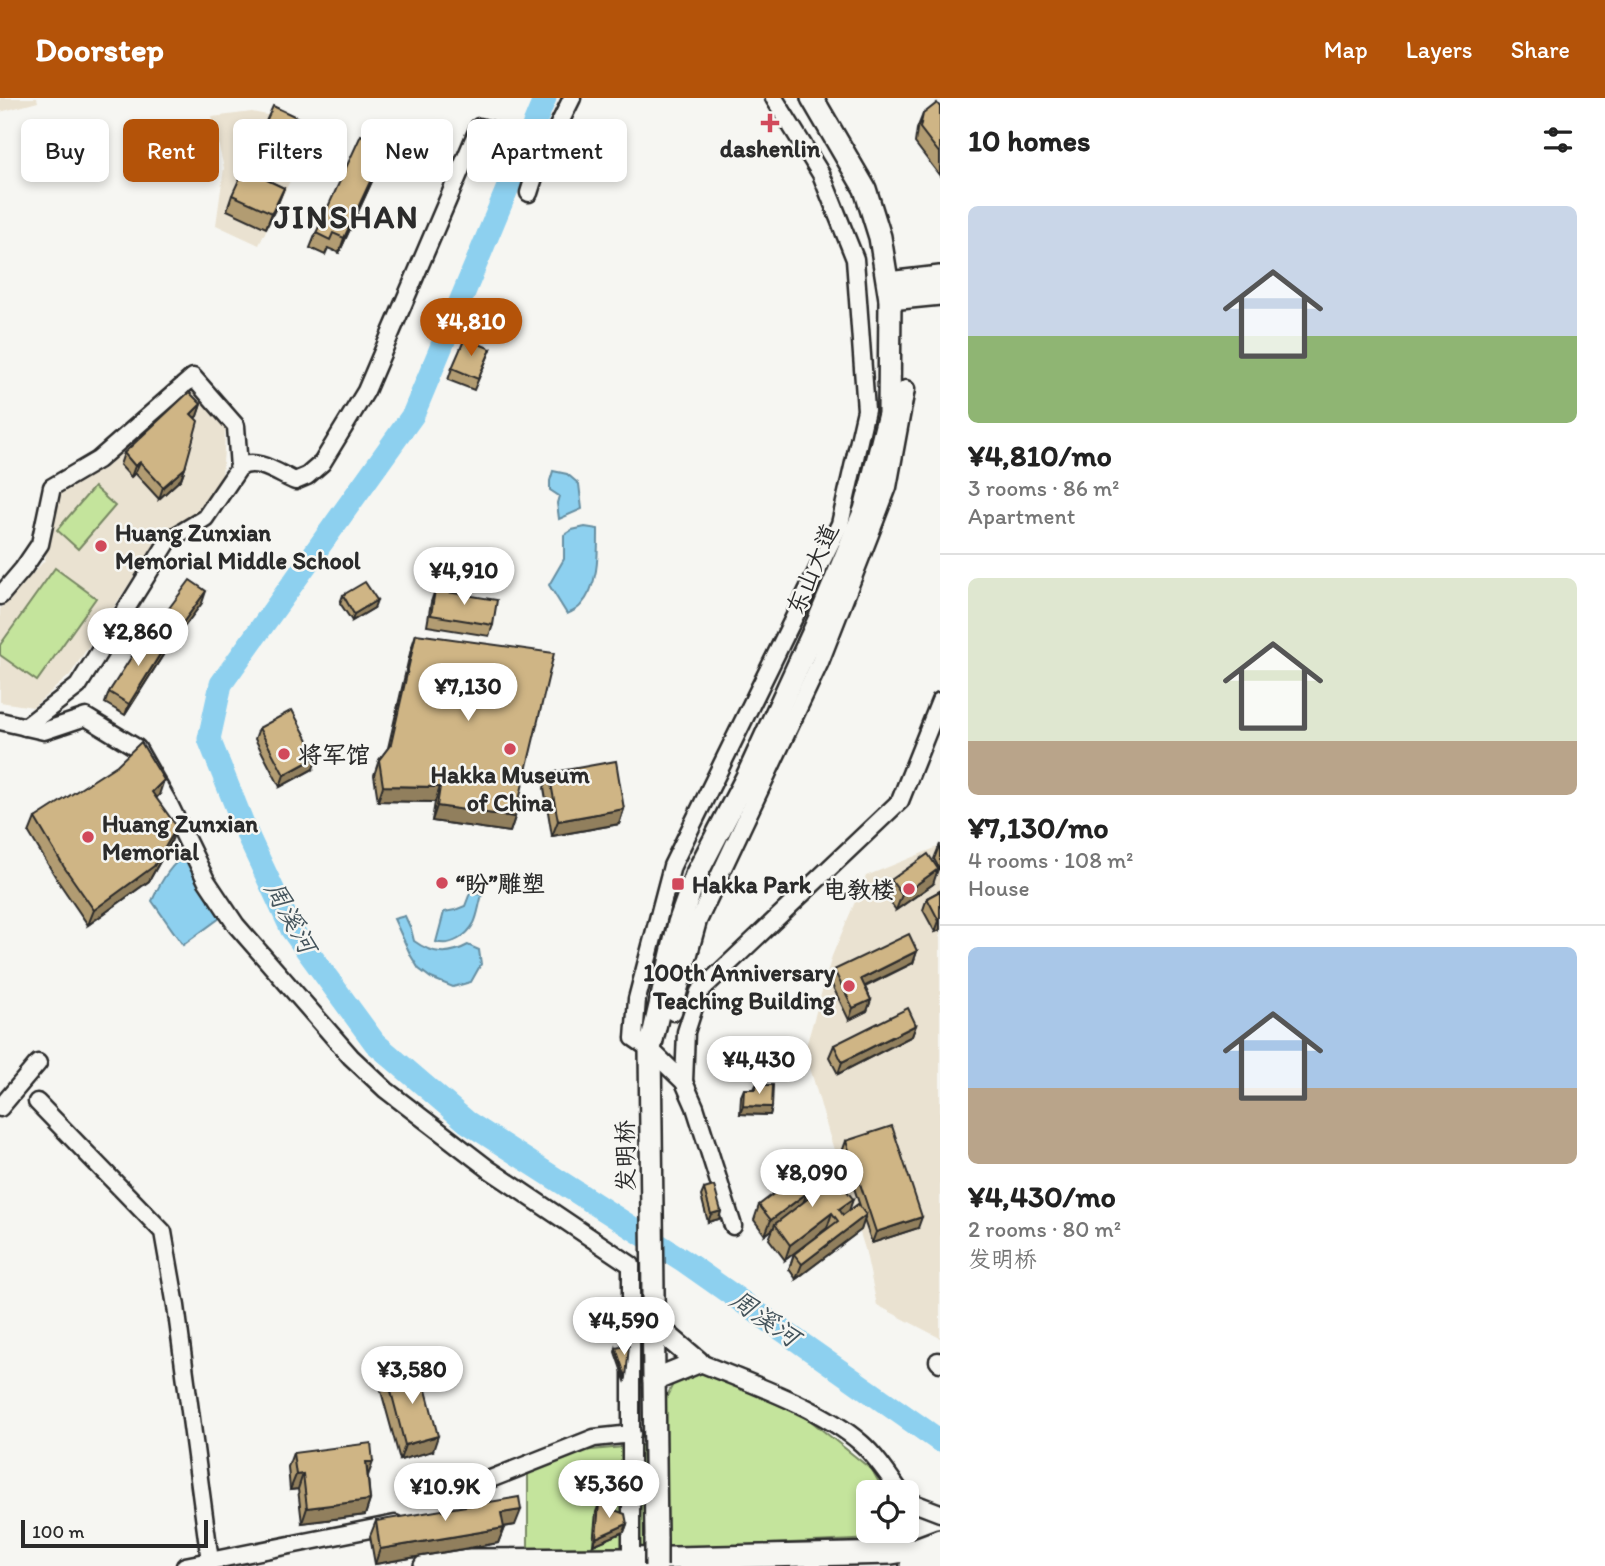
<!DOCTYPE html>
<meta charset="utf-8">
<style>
:root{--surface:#fff;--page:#f6f6f6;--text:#222;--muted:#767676;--line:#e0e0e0;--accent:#b45309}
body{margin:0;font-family:Itim,"LXGW WenKai TC",sans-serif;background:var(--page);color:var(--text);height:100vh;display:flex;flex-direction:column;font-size:26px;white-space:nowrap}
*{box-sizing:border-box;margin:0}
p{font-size:23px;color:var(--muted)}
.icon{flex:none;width:38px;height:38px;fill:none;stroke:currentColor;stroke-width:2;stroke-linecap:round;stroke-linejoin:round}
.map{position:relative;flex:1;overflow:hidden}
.panel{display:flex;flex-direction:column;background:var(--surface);width:665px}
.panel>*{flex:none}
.top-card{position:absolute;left:21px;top:21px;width:665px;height:63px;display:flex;gap:14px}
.controls{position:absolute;left:856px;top:1382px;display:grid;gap:14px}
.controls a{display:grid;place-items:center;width:63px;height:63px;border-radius:10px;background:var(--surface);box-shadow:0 4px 10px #0003;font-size:35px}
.scale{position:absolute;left:21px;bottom:18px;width:187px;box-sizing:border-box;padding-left:7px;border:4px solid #2b2b2b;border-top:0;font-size:19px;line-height:24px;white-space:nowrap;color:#2b2b2b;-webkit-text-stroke:5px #f6f6f2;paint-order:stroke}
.price{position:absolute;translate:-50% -60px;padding:0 16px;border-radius:24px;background:#fff;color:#222;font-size:23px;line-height:46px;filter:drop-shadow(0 2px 4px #0008)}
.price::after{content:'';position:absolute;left:50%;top:42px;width:21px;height:16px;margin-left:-10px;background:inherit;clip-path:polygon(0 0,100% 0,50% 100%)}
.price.on{background:var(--accent);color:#fff}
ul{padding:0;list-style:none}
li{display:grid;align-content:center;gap:14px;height:371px;padding:0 28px}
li+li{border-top:2px solid var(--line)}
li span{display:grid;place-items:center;height:217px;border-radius:10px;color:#555}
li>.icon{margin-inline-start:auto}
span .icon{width:126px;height:126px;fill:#fffc;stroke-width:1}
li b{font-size:30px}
h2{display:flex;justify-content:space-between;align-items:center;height:84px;padding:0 28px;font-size:30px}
.chip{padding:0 24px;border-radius:10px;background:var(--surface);box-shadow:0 4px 10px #0003;font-size:24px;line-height:63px}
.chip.on{background:var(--accent);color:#fff}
header{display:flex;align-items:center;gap:42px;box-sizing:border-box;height:98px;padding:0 35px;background:var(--accent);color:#fff}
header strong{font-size:33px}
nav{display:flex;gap:38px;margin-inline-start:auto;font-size:24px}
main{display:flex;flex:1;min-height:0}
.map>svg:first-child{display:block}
.built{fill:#eae2d1}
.green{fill:#c4e49c;stroke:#788864;stroke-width:2}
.water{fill:#8dd0ef;stroke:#668ea1;stroke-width:2}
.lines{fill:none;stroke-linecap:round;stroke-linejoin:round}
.river{stroke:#8dd0ef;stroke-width:23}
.minor-casing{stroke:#2b2b2b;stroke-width:21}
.major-casing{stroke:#2b2b2b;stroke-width:26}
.minor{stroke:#f6f6f2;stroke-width:16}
.major{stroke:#f6f6f2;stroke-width:21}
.major-bridge-casing{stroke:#2b2b2b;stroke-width:26;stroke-linecap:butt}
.major-bridge{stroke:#f6f6f2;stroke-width:21}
.wall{fill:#b29c72;stroke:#2b2b2b;stroke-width:2}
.shaded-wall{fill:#917f5d;stroke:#2b2b2b;stroke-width:2}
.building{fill:#cfb585;stroke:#2b2b2b;stroke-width:2}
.poi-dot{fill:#d1495b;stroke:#f6f6f2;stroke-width:2.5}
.labels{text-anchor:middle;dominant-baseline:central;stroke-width:5;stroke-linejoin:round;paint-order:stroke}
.poi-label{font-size:24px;font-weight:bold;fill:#2b2b2b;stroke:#f6f6f2;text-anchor:start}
.street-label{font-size:24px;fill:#2b2b2b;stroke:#f6f6f2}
.water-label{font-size:26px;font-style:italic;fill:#44545c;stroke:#f6f6f2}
.district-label{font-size:32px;font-weight:bold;letter-spacing:2px;fill:#2b2b2b;stroke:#f6f6f2}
</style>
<header>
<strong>Doorstep</strong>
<nav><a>Map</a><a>Layers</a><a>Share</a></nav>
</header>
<main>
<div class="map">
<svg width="940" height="1468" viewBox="0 0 940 1468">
<rect width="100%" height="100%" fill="#f6f6f2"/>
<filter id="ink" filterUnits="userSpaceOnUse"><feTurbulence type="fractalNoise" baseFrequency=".0143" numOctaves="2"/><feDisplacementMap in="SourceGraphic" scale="14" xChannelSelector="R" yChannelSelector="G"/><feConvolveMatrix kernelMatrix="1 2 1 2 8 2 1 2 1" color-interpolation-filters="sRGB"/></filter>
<g filter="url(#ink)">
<g class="built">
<path d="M0,0H37L38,4L0,14Z"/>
<path d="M252,14L317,27L259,147L216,127L224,70L212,19Z"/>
<path d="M192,291L226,324L221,393L206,410L184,426L162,435L70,577L33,609L0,604V511L45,462L55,405L68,384L104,371Z"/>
<path d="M940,748V1240L877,1207L865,1151L829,1036L805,952L832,858L866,778Z"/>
</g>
<g class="green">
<path d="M94,389L115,408L78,451L57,432Z"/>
<path d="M55,470L96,500L37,583L0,557V547Z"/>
<path d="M697,1271L806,1319L872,1372L885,1395H868V1433H881L875,1441L748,1447L528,1452V1358L665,1345L666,1300L677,1278Z"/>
</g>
<g class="water">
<path d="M553,373L567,376L579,386L582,411L559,421L557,405L559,398L550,392V383Z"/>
<path d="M585,429L598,431C598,456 599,487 581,507C578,511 572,514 567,516L549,487L564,461V437L572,432Z"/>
<path d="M186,757L224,817L183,847L152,803C159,787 170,766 186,757Z"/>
<path d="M470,795L482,797C479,806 478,817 474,825C467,838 451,849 436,844L444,814L455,812L465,808Z"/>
<path d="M405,818L411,831L414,843C432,856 448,858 468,847L479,852L481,866L471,884L453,889L431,880L419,871L411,858L394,821Z"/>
</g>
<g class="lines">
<path class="river" d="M545,0L413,317L221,586L209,641L248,738L292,832L375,945L467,1024L684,1163L940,1343"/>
<defs>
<g id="minor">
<path d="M529,95L536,73L572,0"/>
<path d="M0,498L23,471L40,446L52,389L98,362L193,279L236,328L239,370"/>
<path d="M0,623L44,633L86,619L137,650L169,706L206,782L236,827L351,959L386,992L490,1072L631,1167V1461"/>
<path d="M25,629L78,588L169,442L205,420L239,370C255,358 279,376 295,383L307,378L322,365L366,293L479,29L548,47"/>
<path d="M673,914L698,823L820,564L870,436L888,389L906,291"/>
<path d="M684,984L686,934L699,894L900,703L940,603"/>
<path d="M37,1004L163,1134L176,1208L210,1463"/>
<path d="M0,1010L38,965"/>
<path d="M733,1128L695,1009L684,984L650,951L634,940L637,901L672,768L840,426L866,312L855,161L821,76L774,0"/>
<path d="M938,1263L940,1265"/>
<path d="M698,1264C749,1285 820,1309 861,1345C876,1358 889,1378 901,1395"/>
<path d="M455,1395L594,1340L632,1336"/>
<path d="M906,1402L940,1415"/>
<path d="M892,1455L902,1433"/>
<path d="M185,1468L395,1426"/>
</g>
<g id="major">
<path d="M888,185L940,179"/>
<path d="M890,201L940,196"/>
<path d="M653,1226L698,1264L654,1282"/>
<path d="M656,1441L650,951L679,825L696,777L747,679L819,522L865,412L889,316L890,201L880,139L865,91L812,0"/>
<path d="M425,1468L468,1462L631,1461L892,1455L916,1451L940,1442"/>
<path d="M911,1468L940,1458"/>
</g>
</defs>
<use href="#minor" class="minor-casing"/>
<use href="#major" class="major-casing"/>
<use href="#minor" class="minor"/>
<use href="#major" class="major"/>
<defs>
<path id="major-bridge" d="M656,1441V1468"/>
</defs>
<use href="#major-bridge" class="major-bridge-casing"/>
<use href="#major-bridge" class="major-bridge"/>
</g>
<g class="wall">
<path d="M940,9V78L915,45L917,31L923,16Z"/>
<path d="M262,32L304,40L291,67L279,62L269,83L284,90L278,105L266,130L227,112L232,97L258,78L269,54L256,47Z"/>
<path d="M386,49L381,64L339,155L328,150L325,157L310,150L316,135Z"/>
<path d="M491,251L474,292L448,282L452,270Z"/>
<path d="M201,306L197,318L195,320L185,370L181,381L159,401L135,375L131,379L120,367L124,355Z"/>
<path d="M435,492L493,527L489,538L427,528L431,504Z"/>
<path d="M343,497L374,510L352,523L340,505Z"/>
<path d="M202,505L166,553L165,552L163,557L125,617L105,605L109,594L152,536L155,529Z"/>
<path d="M416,536L515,719L510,734L432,723L435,704L378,703L374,677L379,662L388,650L411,551Z"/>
<path d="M259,630L313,671L280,689L255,641Z"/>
<path d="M549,675L624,711L619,726L552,738L544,690Z"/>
<path d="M159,697L156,700L171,744L149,783L88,827L58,783L29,735L35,720Z"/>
<path d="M940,746V772L934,761Z"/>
<path d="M891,782L933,786L896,812L885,797Z"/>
<path d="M940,793V832L935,834L923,812L927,800Z"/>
<path d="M917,853L913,865L865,889L871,902L867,913L849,922L830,883L834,872Z"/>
<path d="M916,927L912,938L838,976L829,959L834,947Z"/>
<path d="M756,987L772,1009L770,1017L740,1016L741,998L744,991H754Z"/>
<path d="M846,1043L918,1130L872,1145L864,1122L861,1132L796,1181L789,1171L794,1156L827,1131V1130L785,1162L769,1141L773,1131L765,1137L754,1122L759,1107L827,1087L853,1101L848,1113L860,1108L842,1054Z"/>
<path d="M704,1091L721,1113L719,1121L708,1124L701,1098Z"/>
<path d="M616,1250L626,1280L625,1283L615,1254Z"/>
<path d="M387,1278L433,1353L400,1362L381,1293Z"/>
<path d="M293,1355L368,1378L370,1402L365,1417L302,1425L298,1391L290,1392L288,1369Z"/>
<path d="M599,1406L627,1426L624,1434L593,1447L596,1414Z"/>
<path d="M376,1423L515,1427L504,1429L498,1445L375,1466L370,1438Z"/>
</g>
<g class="shaded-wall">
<path d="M309,25L304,40L291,67L296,52Z"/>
<path d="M284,47L279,62L262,97L267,82Z"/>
<path d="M386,49L381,64L339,155L344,140Z"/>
<path d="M284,90L278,105L266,130L272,115Z"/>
<path d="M201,306L197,318L187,327L191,316Z"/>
<path d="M140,364L135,375L131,379L135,368Z"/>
<path d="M185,370L181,381L159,401L163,389Z"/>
<path d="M206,493L202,505L166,553L171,541Z"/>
<path d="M377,502L374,510L352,523L354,516Z"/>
<path d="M167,545L163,557L125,617L129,606Z"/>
<path d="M317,659L313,671L280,689L284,677Z"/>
<path d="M164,682L159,697L147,709L152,694Z"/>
<path d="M383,688L440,689L435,704L378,703Z"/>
<path d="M437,708L515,719L510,734L432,723Z"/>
<path d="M624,711L619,726L552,738L558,723Z"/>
<path d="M177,729L171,744L149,783L88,827L94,812Z"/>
<path d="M938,771L933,786L896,812L902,797Z"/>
<path d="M940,822V832L935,834L939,823Z"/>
<path d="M917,853L913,865L857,892L861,881Z"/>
<path d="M871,902L867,913L849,922L853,910Z"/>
<path d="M916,927L912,938L838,976L842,964Z"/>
<path d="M743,1008L772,1009L770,1017L740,1016Z"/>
<path d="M832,1074L827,1089L810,1101L816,1086Z"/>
<path d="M807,1095L801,1110L775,1126L773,1131L765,1137L771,1122Z"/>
<path d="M853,1101L848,1116L838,1123L839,1111Z"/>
<path d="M721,1113L719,1121L708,1124L711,1116Z"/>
<path d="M832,1115L827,1130L785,1162L790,1147Z"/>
<path d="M866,1117L861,1132L796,1181L802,1166Z"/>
<path d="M922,1119L918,1130L872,1145L876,1134Z"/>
<path d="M438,1338L433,1353L400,1362L405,1347Z"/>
<path d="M366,1364H373L368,1378Z"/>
<path d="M303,1376L298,1391L290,1392L296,1377Z"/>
<path d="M370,1402L365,1417L302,1425L307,1410Z"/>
<path d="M521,1412L515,1427L496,1430L501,1415Z"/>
<path d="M627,1426L624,1434L593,1447L596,1440Z"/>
<path d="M504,1430L498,1445L375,1466L380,1451Z"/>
</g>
<g class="building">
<path d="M937,5L940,9V56L920,30L923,16Z"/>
<path d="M273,8L309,25L296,52L284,47L267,82L284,90L272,115L232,97L244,71L258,78L276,39L262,32Z"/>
<path d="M361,37L386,49L344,140L333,135L330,142L316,135Z"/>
<path d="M465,240L491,251L478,281L452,270Z"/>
<path d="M189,294L201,306L191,316L198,323L185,370L163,389L140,364L135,368L124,355Z"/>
<path d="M190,482L206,493L171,541L155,529Z"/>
<path d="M365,484L377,502L354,516L343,497Z"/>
<path d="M435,492L497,502L493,527L431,517Z"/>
<path d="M148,533L167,545L129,606L109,594Z"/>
<path d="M416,536L554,555L515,719L437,708L440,689L383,688L379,662L391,646Z"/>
<path d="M292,612L317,659L284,677L259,630Z"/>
<path d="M141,644L164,682L152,694L177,729L154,768L94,812L64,769L35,720L117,667Z"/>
<path d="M616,663L624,711L558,723L549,675Z"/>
<path d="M928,756L938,771L902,797L891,782Z"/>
<path d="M940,793V822L939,823L927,800Z"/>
<path d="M909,836L917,853L861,881L871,902L853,910L834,872Z"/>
<path d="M908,910L916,927L842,964L834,947Z"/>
<path d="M756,987H773L772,1009L743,1008L744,991H756Z"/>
<path d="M892,1028L922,1119L876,1134L846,1043Z"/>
<path d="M822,1059L832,1074L816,1086L820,1092L837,1080L853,1101L839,1111L843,1117L858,1106L866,1117L802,1166L794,1156L838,1123L832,1115L790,1147L775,1126L810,1099L807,1095L771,1122L759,1107Z"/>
<path d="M714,1088L721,1113L711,1116L704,1091Z"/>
<path d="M629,1247L626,1280L616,1250Z"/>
<path d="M420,1269L438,1338L405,1347L387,1278Z"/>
<path d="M371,1345L373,1364H366L370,1402L307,1410L303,1376L296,1377L293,1355Z"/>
<path d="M519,1399L521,1412L501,1415L504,1430L380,1451L376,1423Z"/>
<path d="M599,1406L625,1416L627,1426L596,1440Z"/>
</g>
</g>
<g class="poi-dot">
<path d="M766.5 14.5h7v7h7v7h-7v7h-7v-7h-7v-7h7z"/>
<circle cx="101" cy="448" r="7"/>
<circle cx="510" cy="651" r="7"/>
<circle cx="284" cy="656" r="7"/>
<circle cx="88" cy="739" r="7"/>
<circle cx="442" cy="785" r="7"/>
<rect x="671" y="779" width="14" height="14" rx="3.5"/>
<circle cx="909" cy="791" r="7"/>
<circle cx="849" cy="888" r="7"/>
</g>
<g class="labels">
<g class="poi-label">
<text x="770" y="50" text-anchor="middle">dashenlin</text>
<text x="115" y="434">Huang Zunxian<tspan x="115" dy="28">Memorial Middle School</tspan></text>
<text x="298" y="656">将军馆</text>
<text x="510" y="676" text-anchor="middle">Hakka Museum<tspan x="510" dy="28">of China</tspan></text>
<text x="102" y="725">Huang Zunxian<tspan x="102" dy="28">Memorial</tspan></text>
<text x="456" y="785">“盼”雕塑</text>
<text x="692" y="786">Hakka Park</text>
<text x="895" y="791" text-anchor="end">电教楼</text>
<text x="835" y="874" text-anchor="end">100th Anniversary<tspan x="835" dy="28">Teaching Building</tspan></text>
</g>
<g class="street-label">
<text transform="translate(812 471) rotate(-67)">东山大道</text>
<text transform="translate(625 1058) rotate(-91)">发明桥</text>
</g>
<g class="water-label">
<text transform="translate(291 819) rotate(61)">周溪河</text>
<text transform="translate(765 1220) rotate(35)">周溪河</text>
</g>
<g class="district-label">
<text x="347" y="119">JINSHAN</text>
</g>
</g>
</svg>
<div class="controls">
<a><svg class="icon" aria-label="locate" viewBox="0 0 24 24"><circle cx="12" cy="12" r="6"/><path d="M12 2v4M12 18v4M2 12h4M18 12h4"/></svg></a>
</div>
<div class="scale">100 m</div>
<b class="price on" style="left:471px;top:260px">¥4,810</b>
<b class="price" style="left:464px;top:509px">¥4,910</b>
<b class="price" style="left:138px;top:570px">¥2,860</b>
<b class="price" style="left:468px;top:625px">¥7,130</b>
<b class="price" style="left:759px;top:998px">¥4,430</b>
<b class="price" style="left:812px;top:1111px">¥8,090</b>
<b class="price" style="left:624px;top:1259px">¥4,590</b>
<b class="price" style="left:412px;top:1308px">¥3,580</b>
<b class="price" style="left:609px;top:1422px">¥5,360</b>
<b class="price" style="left:445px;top:1425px">¥10.9K</b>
<div class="top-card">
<a class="chip">Buy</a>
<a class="chip on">Rent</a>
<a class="chip">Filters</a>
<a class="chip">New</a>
<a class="chip">Apartment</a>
</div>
</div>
<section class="panel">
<h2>10 homes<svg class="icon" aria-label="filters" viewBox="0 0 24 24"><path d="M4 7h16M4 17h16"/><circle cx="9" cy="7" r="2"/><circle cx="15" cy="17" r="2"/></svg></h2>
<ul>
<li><span style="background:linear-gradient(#c9d6e8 60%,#8fb573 0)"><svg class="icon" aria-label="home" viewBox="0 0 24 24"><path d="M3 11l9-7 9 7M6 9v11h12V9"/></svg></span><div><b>¥4,810/mo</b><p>3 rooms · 86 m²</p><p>Apartment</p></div></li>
<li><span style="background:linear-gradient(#dfe7d0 75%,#b9a48a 0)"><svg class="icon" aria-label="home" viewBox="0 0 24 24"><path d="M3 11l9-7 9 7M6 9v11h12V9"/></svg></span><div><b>¥7,130/mo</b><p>4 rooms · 108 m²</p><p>House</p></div></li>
<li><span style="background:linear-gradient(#a9c7e8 65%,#b9a48a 0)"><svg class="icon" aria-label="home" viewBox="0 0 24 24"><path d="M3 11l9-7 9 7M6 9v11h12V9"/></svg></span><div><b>¥4,430/mo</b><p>2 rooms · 80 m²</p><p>发明桥</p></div></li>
</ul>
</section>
</main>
